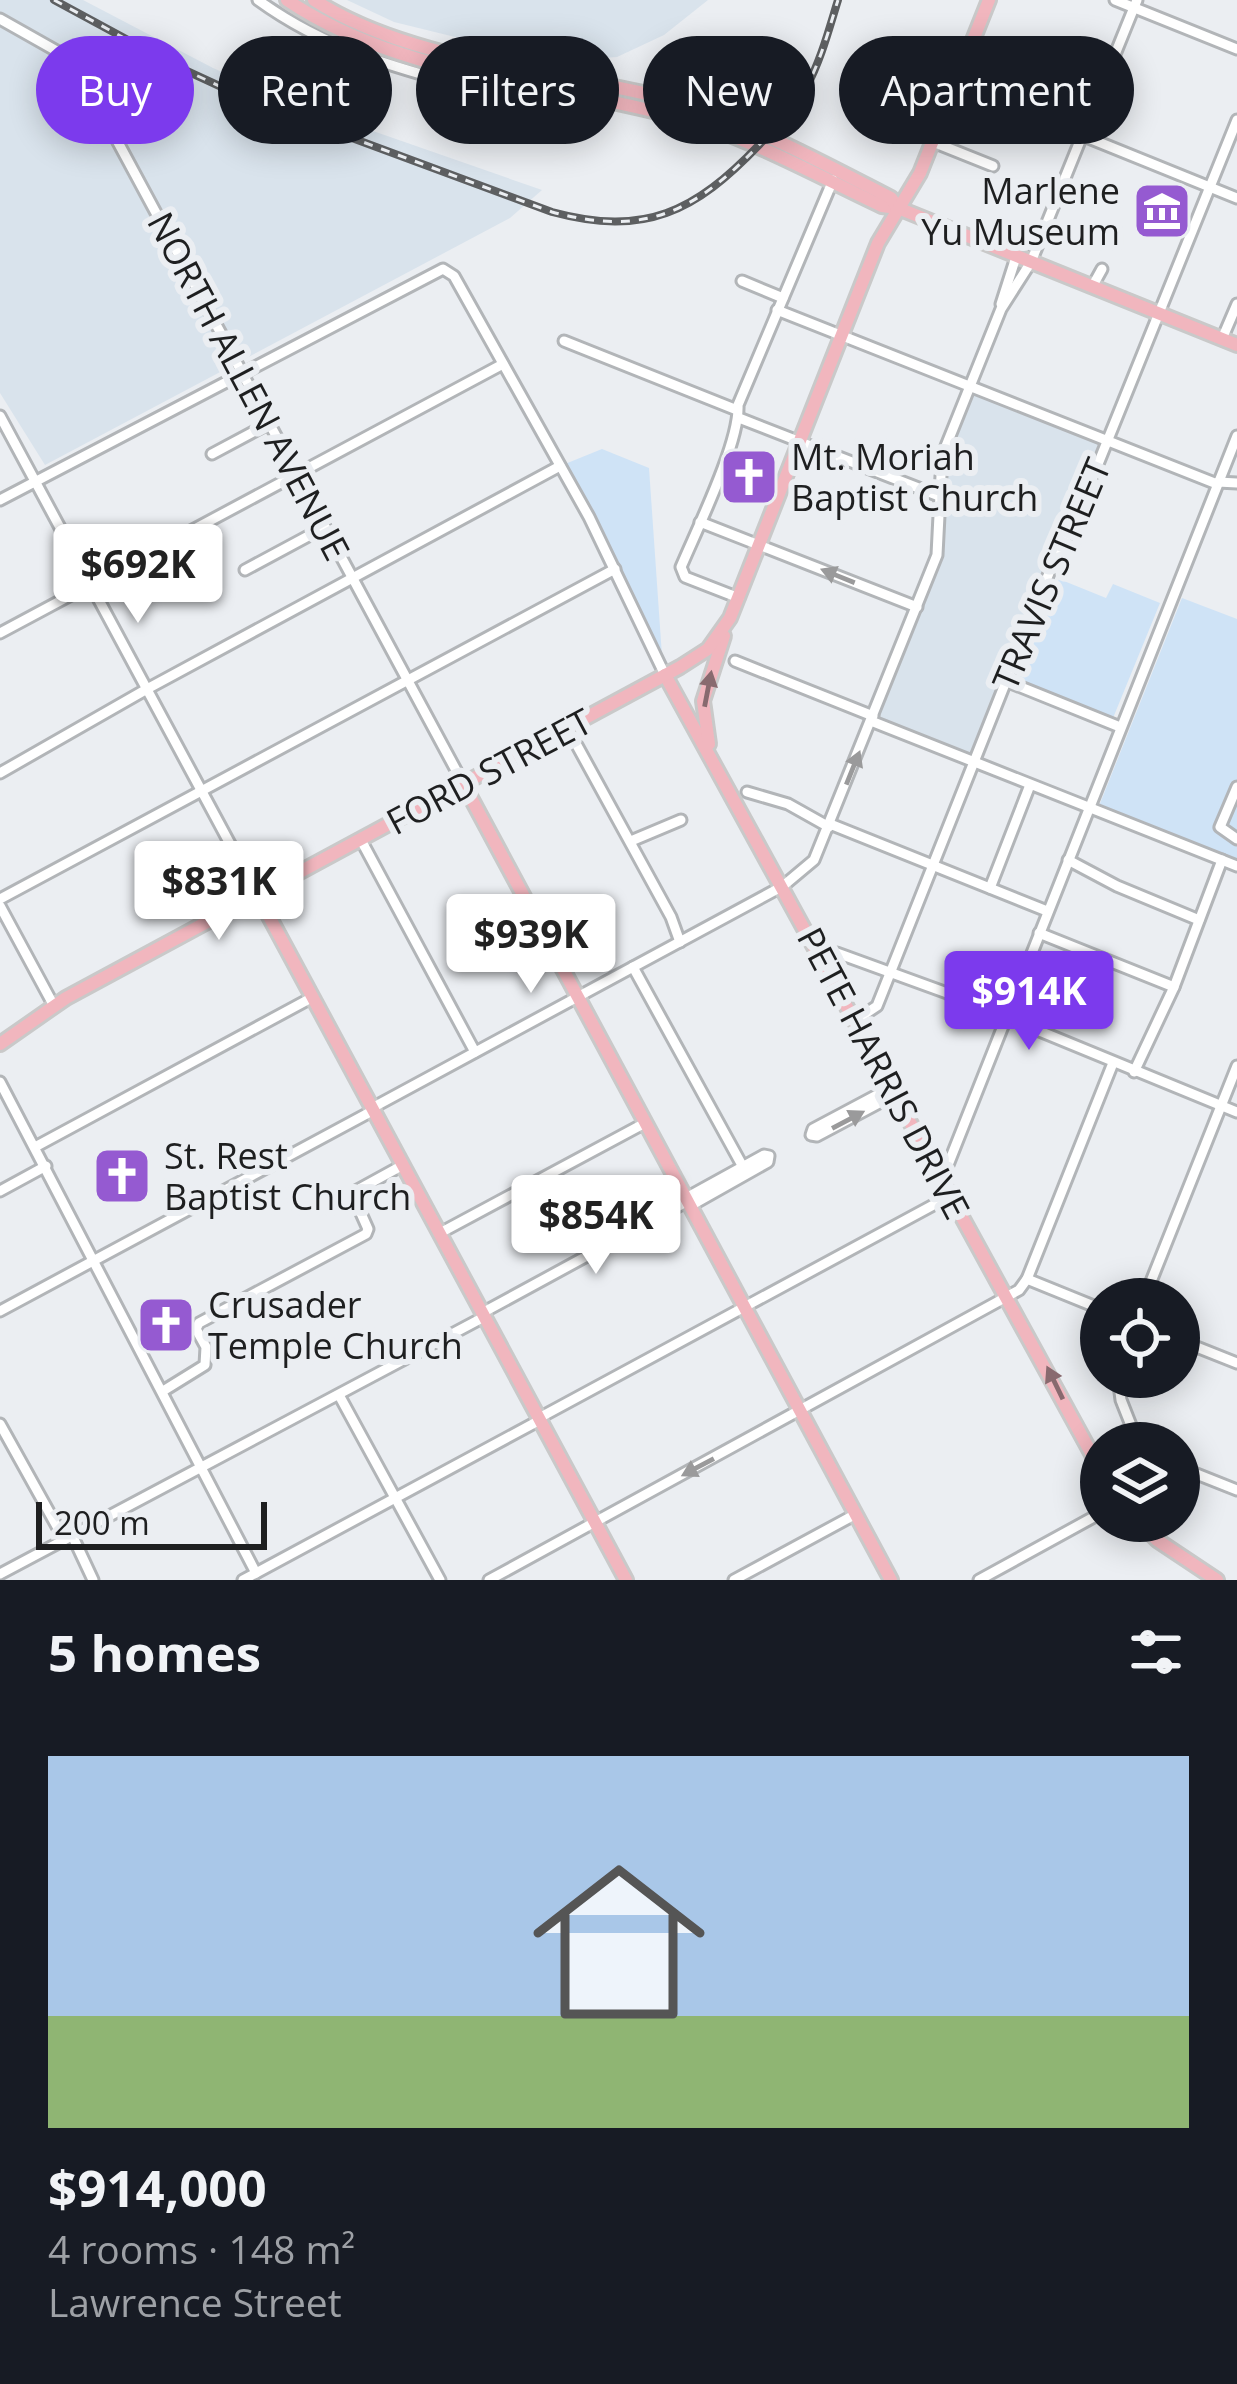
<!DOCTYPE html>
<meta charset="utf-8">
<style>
:root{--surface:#171b24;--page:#20242c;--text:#f1f3f6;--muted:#9ea1a6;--line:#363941;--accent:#7c3aed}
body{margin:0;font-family:"Open Sans",sans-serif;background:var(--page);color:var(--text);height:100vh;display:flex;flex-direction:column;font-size:45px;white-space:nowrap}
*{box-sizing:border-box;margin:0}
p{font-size:39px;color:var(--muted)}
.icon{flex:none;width:66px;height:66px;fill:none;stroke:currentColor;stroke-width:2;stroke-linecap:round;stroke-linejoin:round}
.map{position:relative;height:1580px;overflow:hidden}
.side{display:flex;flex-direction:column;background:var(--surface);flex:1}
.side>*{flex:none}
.guide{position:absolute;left:36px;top:36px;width:1167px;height:108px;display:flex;gap:24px}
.controls{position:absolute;left:1080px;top:1278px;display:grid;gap:24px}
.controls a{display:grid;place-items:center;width:120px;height:120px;border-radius:50%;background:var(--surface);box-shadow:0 6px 30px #0003;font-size:60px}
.scale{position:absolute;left:36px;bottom:30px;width:231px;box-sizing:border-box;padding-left:12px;border:6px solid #1e1f20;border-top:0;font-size:33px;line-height:42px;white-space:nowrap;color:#1e1f20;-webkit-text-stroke:9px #ebeef2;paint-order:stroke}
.price{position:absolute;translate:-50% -102px;padding:0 27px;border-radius:12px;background:#fff;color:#222;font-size:39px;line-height:78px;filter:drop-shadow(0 3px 6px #0008)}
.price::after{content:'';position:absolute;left:50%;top:72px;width:36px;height:27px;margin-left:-18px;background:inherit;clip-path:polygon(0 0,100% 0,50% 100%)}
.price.current{background:var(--accent);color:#fff}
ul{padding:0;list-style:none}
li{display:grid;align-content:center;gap:24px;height:636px;padding:0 48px}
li+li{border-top:3px solid var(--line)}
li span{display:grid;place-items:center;height:372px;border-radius:0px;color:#555}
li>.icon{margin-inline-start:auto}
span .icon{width:216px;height:216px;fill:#fffc;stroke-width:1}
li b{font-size:51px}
h2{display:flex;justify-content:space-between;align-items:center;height:144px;padding:0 48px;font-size:51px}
.pill{padding:0 42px;border-radius:54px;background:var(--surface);box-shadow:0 6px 30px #0003;font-size:42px;line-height:108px}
.pill.current{background:var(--accent);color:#fff}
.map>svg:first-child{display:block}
.built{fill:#d9e3ec}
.green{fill:#cfe3f6}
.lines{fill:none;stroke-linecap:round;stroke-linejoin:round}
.minor-casing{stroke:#b2b5b8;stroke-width:15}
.major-casing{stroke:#c9c9c9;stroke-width:18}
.minor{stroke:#fff;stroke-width:9}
.major{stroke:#f1b6be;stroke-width:12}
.rail-casing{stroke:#5d5f61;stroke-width:8}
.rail{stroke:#ebeef2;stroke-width:3;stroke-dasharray:9;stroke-linecap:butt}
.oneway{fill:#9a9a9b}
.oneway2{fill:#886a6f}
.labels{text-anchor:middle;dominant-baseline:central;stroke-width:12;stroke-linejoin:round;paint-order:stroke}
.poi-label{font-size:36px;fill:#1e1f20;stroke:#ebeef2;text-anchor:start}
.street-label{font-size:36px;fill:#1e1f20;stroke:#ebeef2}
</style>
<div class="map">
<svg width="1237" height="1580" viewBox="0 0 1237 1580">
<rect width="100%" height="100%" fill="#ebeef2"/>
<g class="built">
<path d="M0,0H83L213,68L284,100L542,190L510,218L45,465L0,393Z"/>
<path d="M347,0H708L664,35L617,57L588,59L537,57L394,22Z"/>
<path d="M976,395L1099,444L1068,523L1053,545L971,753L966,755L884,722L879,713L943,547L944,461L971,397Z"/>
</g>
<g class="green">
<path d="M602,449L649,468L662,656L656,655L560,466Z"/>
<path d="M1059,579L1106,598L1113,584L1160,603L1113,718L1018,680Z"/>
<path d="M1182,598L1237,619V861L1099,806Z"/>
</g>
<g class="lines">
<defs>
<g id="minor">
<path d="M258,0C324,48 395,68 472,88L475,69"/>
<path d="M1115,0L1237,49"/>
<path d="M0,19L62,54L85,81L464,785"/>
<path d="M893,59L1237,198"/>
<path d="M933,142L993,166"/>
<path d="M742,281L783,298"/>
<path d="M1092,287L1102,269"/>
<path d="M1001,304L1016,257"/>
<path d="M777,310L1217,484"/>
<path d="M1222,339L1237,304"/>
<path d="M564,341L737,410"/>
<path d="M0,416L257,894"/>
<path d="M739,418L939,496"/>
<path d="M212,454L270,423"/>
<path d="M1218,482L1237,483"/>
<path d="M0,500L443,269L454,276L589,517L665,675"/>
<path d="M700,522L917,607"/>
<path d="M245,570L325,527"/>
<path d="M739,598L685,577L681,567C697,529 740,442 738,405L833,180"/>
<path d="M0,633L503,364"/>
<path d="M735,661L873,716"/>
<path d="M1006,681L1120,727"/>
<path d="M871,721L1237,866"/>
<path d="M568,729L671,917L680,942"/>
<path d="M0,773L147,689L560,466"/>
<path d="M1237,787L1220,827L1237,839"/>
<path d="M747,792L788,804L829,827"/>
<path d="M830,824L1047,911"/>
<path d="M361,840L475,1052"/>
<path d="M631,841L681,820"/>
<path d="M1068,860L1117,886L1199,920"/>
<path d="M990,888L1030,785"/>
<path d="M0,899L615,569"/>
<path d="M0,906L54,1006"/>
<path d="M1039,933L1174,987"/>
<path d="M837,953L947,993L1237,1112"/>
<path d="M633,967L743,1167"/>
<path d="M856,1020L877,1006L881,996L1053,563L1077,516L1237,120"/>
<path d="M1134,1072L1174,987L1222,860"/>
<path d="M0,1082L256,1573"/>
<path d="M892,1087L813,1129L811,1135L817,1136L896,1094"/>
<path d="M372,1108L783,886L814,860L937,555L942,456L1001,309L1031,262L1137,0"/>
<path d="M35,1147L313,997"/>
<path d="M942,1180L1237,436"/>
<path d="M0,1191L46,1166"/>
<path d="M686,1198L764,1155L769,1156L768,1162L690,1206"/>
<path d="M440,1233L645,1123"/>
<path d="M1027,1279L1113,1063"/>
<path d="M1144,1299L1237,1066"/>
<path d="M0,1311L374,1110"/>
<path d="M482,1313L688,1201"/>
<path d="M1179,1340L1237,1363"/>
<path d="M1118,1377L1121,1400L1138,1443"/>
<path d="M163,1391L205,1365L206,1347L196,1329L199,1323L366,1234L368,1229L352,1193L403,1165"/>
<path d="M339,1395L440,1580"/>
<path d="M539,1418L950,1196"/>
<path d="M0,1424L64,1539"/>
<path d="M1179,1467L1237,1490"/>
<path d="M72,1535L93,1580"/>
<path d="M0,1574L484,1317"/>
<path d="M243,1580L540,1420"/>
<path d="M489,1580L1019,1290L1027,1279L1101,1309"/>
<path d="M734,1580L856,1514"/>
<path d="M979,1580L1101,1513"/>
</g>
<g id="major">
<path d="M287,0C401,77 550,82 680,118C751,138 816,175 882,206L898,208L1237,345"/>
<path d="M314,0C407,60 541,69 647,94C735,115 812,157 891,198L898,208"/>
<path d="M665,675L1101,1471"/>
<path d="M709,744L703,701L724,636"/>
<path d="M464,785L891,1580"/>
<path d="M257,894L626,1580"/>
<path d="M0,1044L66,998L680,667L708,649L730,618L878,243L920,173L989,0"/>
<path d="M1138,1521L1157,1540L1217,1580"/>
</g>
</defs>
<use href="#minor" class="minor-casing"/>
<use href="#major" class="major-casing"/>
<use href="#minor" class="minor"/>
<use href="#major" class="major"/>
<defs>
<path id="rail" d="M54,0L176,66L252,101L552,212C645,237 695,212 759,145C776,127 794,110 806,88C821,60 829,29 838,0"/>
</defs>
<use href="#rail" class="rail-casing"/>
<use href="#rail" class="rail"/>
</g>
<defs><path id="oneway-solid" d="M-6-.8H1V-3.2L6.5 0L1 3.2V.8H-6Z" transform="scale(3)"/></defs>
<g class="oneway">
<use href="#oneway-solid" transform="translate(838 576) rotate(-158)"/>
<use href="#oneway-solid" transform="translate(853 768) rotate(-68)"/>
<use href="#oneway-solid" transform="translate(848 1120) rotate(-28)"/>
<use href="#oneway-solid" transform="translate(698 1467) rotate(152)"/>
</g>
<g class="oneway2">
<use href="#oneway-solid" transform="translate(708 689) rotate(-79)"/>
<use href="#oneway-solid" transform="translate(1055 1383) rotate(-116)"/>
</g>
<defs>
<symbol id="museum-square" viewBox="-11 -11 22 22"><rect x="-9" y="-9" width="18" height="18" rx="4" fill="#955ad1" stroke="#ebeef2"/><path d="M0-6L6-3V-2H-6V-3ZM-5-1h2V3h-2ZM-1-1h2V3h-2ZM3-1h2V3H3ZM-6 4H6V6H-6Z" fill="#fff"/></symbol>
<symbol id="church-square" viewBox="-11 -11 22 22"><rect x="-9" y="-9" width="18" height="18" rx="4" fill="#955ad1" stroke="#ebeef2"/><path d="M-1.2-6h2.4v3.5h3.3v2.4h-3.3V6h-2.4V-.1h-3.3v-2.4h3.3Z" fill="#fff"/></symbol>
</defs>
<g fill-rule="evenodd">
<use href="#museum-square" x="1129" y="178" width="66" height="66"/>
<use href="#church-square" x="716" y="444" width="66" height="66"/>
<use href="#church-square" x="89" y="1143" width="66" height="66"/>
<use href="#church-square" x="133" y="1292" width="66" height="66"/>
</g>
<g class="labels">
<g class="poi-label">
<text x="1120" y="190" text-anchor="end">Marlene<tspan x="1120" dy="41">Yu Museum</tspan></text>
<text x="791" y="456">Mt. Moriah<tspan x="791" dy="41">Baptist Church</tspan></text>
<text x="164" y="1155">St. Rest<tspan x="164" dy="41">Baptist Church</tspan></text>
<text x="208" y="1304">Crusader<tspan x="208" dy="41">Temple Church</tspan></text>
</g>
<g class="street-label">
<text transform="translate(249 386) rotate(62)">NORTH ALLEN AVENUE</text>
<text transform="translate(1051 574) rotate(-67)">TRAVIS STREET</text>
<text transform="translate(489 771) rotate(-28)">FORD STREET</text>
<text transform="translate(884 1073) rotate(62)">PETE HARRIS DRIVE</text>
</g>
</g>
</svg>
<div class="controls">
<a><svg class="icon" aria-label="locate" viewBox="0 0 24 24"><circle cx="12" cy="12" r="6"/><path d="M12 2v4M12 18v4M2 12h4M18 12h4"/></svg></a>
<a><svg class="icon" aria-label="layers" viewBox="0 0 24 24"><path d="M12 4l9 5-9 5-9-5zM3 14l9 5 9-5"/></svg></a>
</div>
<div class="scale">200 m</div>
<b class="price" style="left:138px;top:626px">$692K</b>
<b class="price" style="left:219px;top:943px">$831K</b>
<b class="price" style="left:531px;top:996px">$939K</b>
<b class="price current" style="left:1029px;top:1053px">$914K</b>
<b class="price" style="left:596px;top:1277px">$854K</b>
<div class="guide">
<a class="pill current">Buy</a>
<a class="pill">Rent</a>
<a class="pill">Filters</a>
<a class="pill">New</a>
<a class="pill">Apartment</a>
</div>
</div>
<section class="side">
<h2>5 homes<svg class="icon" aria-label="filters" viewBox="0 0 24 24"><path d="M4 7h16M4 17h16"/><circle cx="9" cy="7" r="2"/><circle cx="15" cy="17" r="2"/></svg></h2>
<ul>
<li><span style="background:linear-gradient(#a9c7e8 70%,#8fb573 0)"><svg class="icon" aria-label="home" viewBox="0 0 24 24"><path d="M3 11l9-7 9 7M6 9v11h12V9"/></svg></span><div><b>$914,000</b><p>4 rooms · 148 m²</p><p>Lawrence Street</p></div></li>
</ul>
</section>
